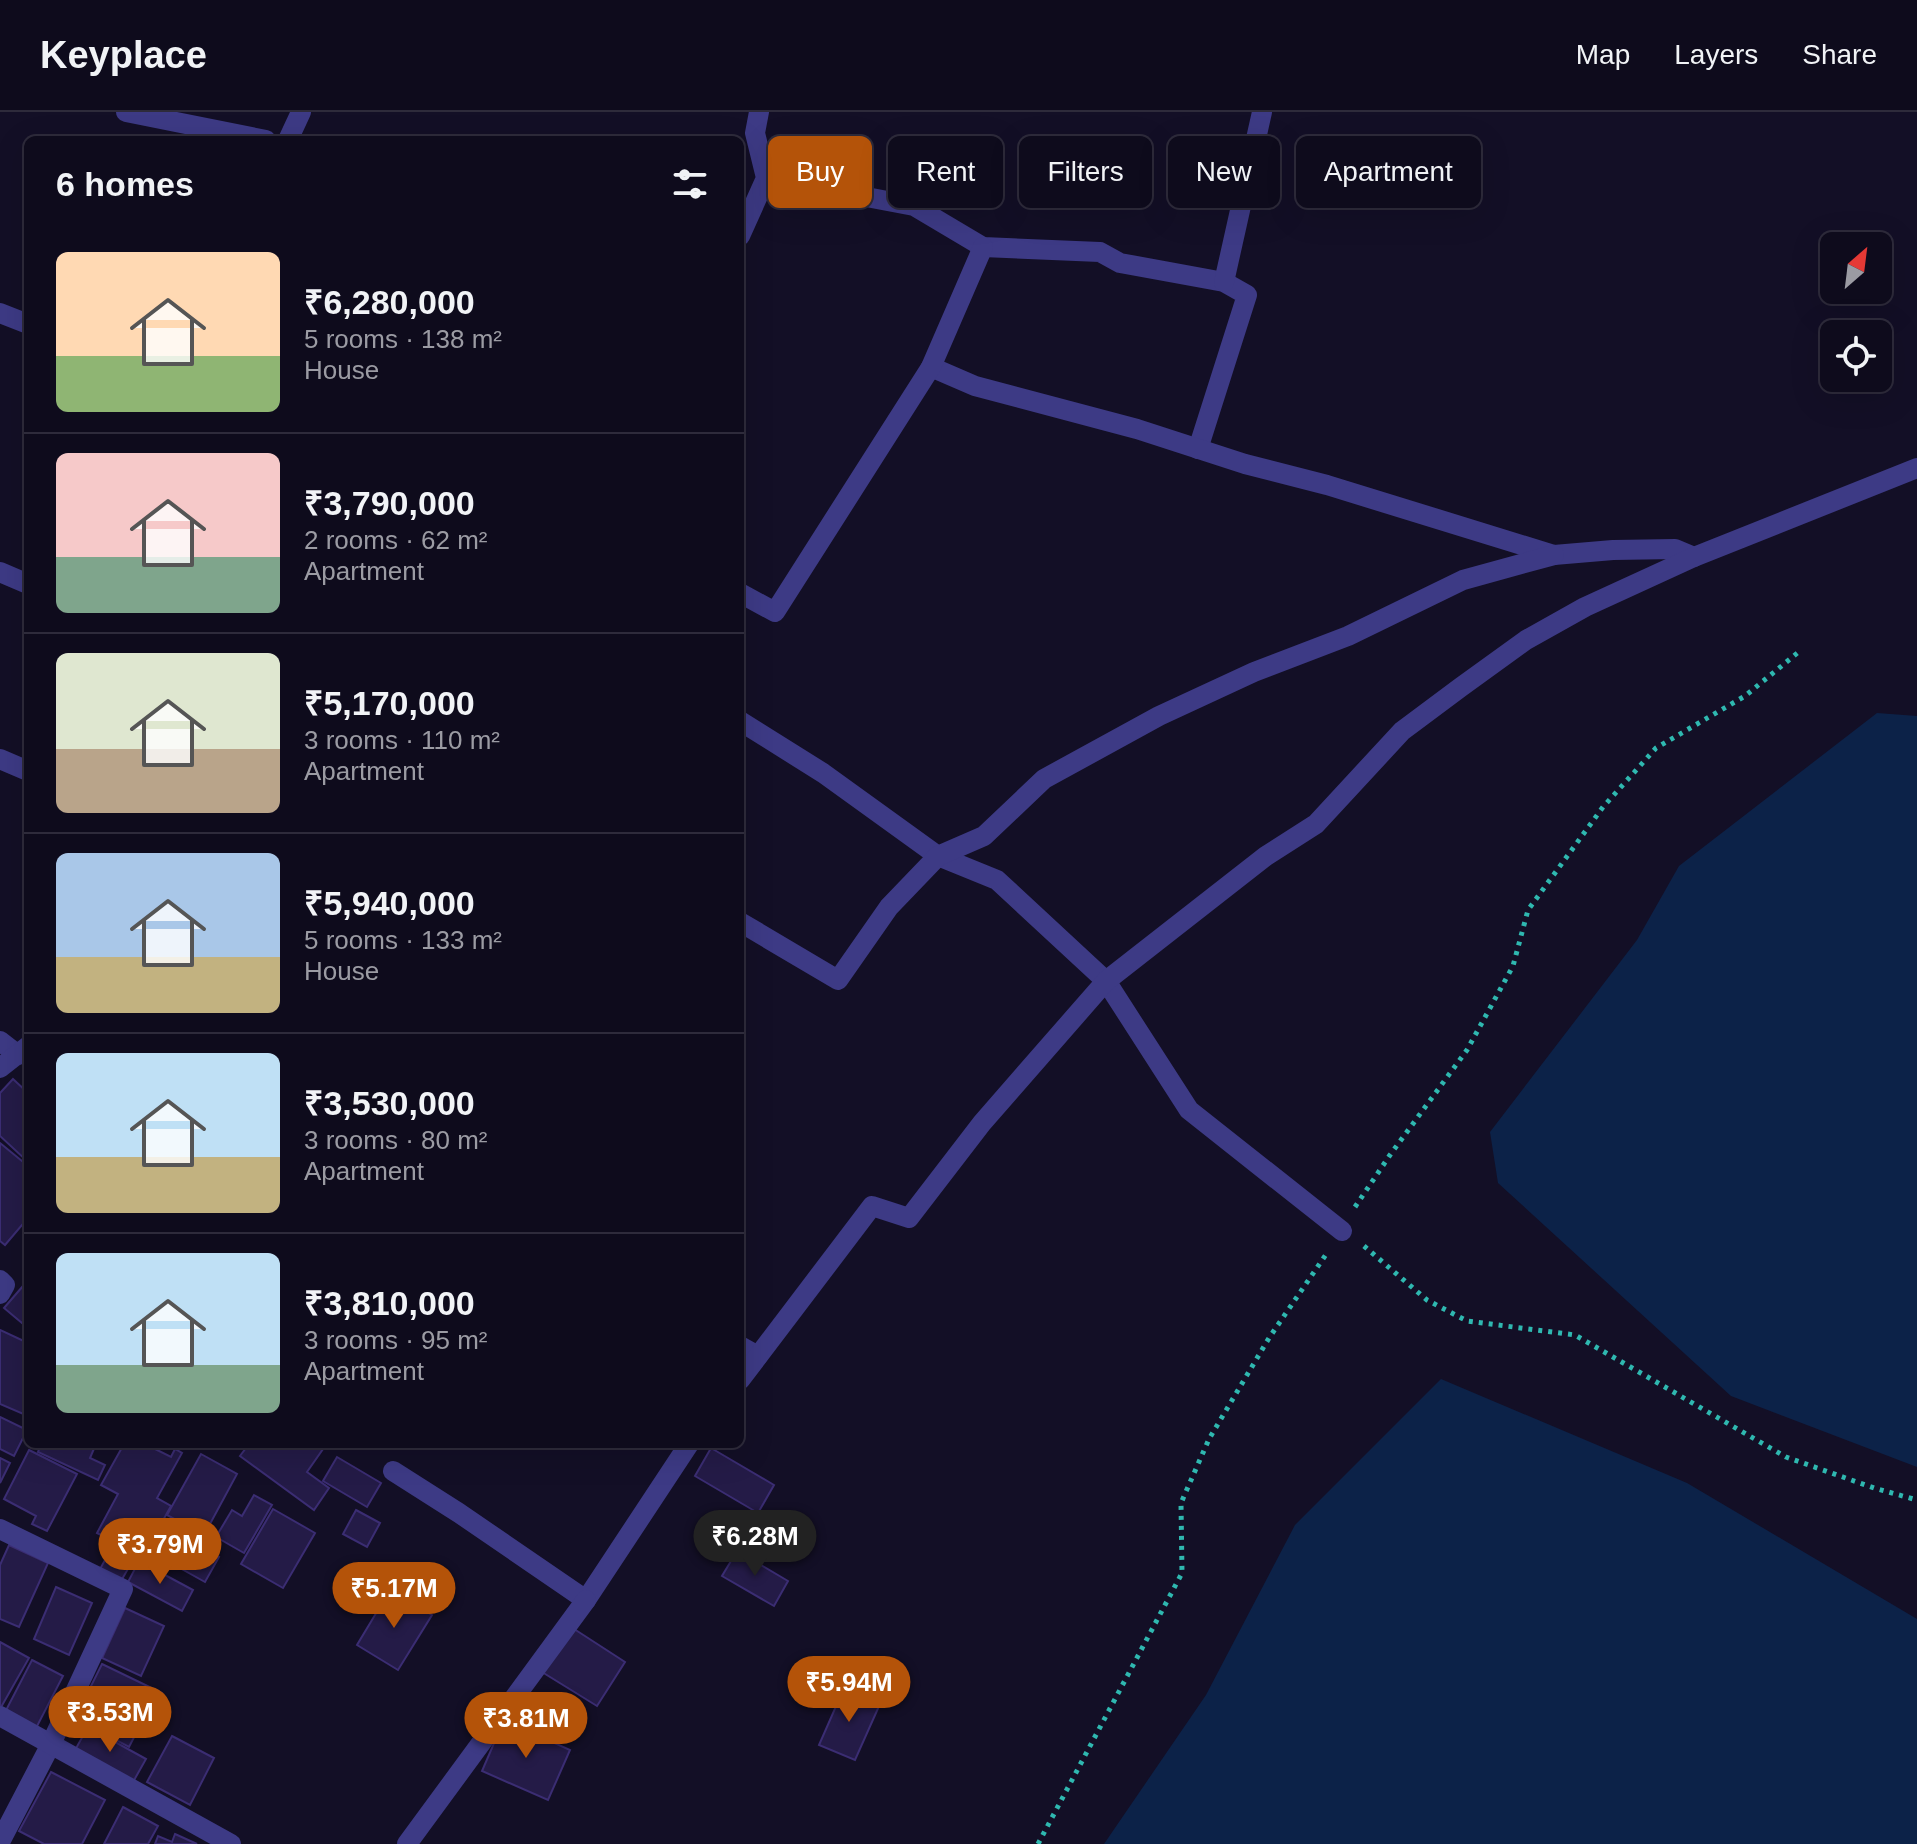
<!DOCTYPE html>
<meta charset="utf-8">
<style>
:root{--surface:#0e0b1c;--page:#171425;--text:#f1f3f6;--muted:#9b9ba3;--line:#2e2b3b;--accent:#b45309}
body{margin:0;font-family:Arial,sans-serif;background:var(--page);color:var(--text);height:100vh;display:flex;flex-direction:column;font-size:30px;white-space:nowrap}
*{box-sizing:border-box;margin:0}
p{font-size:26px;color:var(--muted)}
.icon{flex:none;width:44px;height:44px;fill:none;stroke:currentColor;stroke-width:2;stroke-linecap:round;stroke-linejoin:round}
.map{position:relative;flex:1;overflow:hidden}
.sheet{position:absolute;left:24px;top:24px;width:720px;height:1312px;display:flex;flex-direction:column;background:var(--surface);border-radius:12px;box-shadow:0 8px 32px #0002,0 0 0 2px var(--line)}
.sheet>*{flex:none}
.guide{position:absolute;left:768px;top:24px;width:760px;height:72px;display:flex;gap:16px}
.needle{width:52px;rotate:28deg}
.buttons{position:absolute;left:1820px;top:120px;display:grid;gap:16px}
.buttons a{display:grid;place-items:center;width:72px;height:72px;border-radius:12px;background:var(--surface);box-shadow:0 8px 32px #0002,0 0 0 2px var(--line);font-size:40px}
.price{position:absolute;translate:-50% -68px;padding:0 18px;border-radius:28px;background:var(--accent);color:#fff;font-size:26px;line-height:52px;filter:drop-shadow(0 2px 4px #0008)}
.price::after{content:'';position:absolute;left:50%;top:48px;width:24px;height:18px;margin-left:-12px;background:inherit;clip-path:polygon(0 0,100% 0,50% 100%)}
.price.selected{background:#222;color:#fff}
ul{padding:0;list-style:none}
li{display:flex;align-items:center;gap:24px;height:200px;padding:0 32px}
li+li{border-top:2px solid var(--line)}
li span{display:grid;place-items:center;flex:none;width:224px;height:160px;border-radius:12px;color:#555}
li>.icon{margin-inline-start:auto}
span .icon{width:96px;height:96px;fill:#fffc;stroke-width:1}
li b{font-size:34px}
h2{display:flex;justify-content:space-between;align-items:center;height:96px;padding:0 32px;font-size:34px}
.chip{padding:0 28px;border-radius:12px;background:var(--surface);box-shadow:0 8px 32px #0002,0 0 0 2px var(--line);font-size:28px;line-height:72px}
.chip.selected{background:var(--accent);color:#fff}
header{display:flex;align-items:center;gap:48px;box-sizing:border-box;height:112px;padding:0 40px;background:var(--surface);border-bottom:2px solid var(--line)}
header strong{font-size:38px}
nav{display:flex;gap:44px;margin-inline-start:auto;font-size:28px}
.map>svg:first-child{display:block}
.water{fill:#0c2248}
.building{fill:#241b47;stroke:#3b2d73;stroke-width:2}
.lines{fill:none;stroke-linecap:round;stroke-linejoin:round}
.path{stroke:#2fb8b0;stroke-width:5;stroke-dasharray:4 6;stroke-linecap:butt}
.street{stroke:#3d3a85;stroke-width:20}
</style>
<header>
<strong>Keyplace</strong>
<nav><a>Map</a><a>Layers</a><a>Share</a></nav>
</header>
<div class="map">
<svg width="1917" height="1732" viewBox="0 0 1917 1732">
<rect width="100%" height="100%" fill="#130f26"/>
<g class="water">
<path d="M1877,601L1917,604V1355L1731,1284L1498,1071L1490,1020L1637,828L1679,754Z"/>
<path d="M1441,1267L1687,1371L1917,1507V1732H1104L1206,1583L1295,1413Z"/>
</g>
<g class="building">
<path d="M13,967L28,981V1050L0,1024V981Z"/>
<path d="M0,1031L28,1054V1106L5,1133L0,1129Z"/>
<path d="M23,1174L28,1178V1216L4,1196Z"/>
<path d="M0,1218L28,1231V1304L0,1292Z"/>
<path d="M0,1305L27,1318L14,1344L0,1337Z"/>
<path d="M41,1332H96L90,1346L105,1353L98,1368L38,1340Z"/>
<path d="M124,1332H155L153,1336L171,1345L175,1337L182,1341L157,1386L171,1394L142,1446L136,1443L121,1469L100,1457L115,1430L97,1421L118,1382L101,1373Z"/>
<path d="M249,1332H315L323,1337L307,1360L329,1376L314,1398L240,1344Z"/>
<path d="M711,1336L774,1373L758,1401L695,1364Z"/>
<path d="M29,1338L77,1362L47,1419L32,1412L36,1404L4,1387Z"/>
<path d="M201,1342L237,1362L204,1423L167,1403Z"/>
<path d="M337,1345L381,1371L367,1395L323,1369Z"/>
<path d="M0,1346L10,1351L0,1371Z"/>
<path d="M254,1383L272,1393L244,1441L216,1425L232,1398L242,1404Z"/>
<path d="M273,1397L315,1421L283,1476L241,1452Z"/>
<path d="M356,1398L380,1411L367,1435L343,1422Z"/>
<path d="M177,1423L219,1445L205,1470L164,1447Z"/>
<path d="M9,1433L48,1451L19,1515L0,1507V1453Z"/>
<path d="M737,1439L788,1469L774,1494L722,1464Z"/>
<path d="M139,1449L193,1478L182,1499L128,1470Z"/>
<path d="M56,1475L92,1491L69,1543L34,1527Z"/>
<path d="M390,1478L432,1503L398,1558L357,1533Z"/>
<path d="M125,1496L164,1514L141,1564L102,1546Z"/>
<path d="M571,1515L625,1550L597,1594L542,1560Z"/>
<path d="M0,1530L29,1546L0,1597Z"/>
<path d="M32,1548L63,1564L34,1620L3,1604Z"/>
<path d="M102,1552L162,1581L149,1608L89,1578Z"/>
<path d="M844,1576L880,1592L855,1648L819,1633Z"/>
<path d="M88,1582L142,1610L129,1635L75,1606Z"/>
<path d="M504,1608L570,1638L548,1688L482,1659Z"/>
<path d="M88,1615L146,1647L133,1670L75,1638Z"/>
<path d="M172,1624L214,1646L190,1693L147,1670Z"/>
<path d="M51,1660L105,1688L82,1732H44L19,1719Z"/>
<path d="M123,1695L158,1714L148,1732H104Z"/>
<path d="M175,1722L197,1732H155L158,1724L172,1730Z"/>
</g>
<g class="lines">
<g class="path">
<path d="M1355,1095L1390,1043L1467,938L1513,854L1528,798L1603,695L1656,636L1745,584L1801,538"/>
<path d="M1364,1134L1427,1188L1467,1209L1575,1223L1786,1345L1874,1376L1917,1388"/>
<path d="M1038,1732L1182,1461L1181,1391L1209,1327L1269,1226L1327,1141"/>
</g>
<g class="street">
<path d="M126,0L266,28"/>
<path d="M288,28L301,0"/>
<path d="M766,66L914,94L983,135L1100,140L1120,151L1224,170L1247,183L1198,337"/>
<path d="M740,124L766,66L755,21L759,0"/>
<path d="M1224,170L1262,0"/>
<path d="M0,201L28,212"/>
<path d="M931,255L975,274L1137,317L1245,352L1327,373L1554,443L1613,438L1675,437L1694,445"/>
<path d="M0,460L28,472"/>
<path d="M740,481L775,500L931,255L983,135"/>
<path d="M740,609L823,661L938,744L997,768L1106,869L1189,998L1342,1119"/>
<path d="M0,647L28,659"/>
<path d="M740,810L838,868L889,795L938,744L984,724L1044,667L1159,604L1254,560L1348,524L1463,468L1554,443"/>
<path d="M0,929L18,943"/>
<path d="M0,956L28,934"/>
<path d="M0,1168L5,1173L0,1182"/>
<path d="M740,1234L758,1244"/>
<path d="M740,1268L872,1094L909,1106L982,1011L1106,869L1266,744L1316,712L1402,619L1461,575L1526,528L1585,495L1694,445L1917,356"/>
<path d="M393,1359L459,1401L586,1488L689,1332"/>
<path d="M0,1417L123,1477L51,1632L0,1730"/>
<path d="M0,1604L231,1732"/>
<path d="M407,1732L586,1488"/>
</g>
</g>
</svg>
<div class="buttons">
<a><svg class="needle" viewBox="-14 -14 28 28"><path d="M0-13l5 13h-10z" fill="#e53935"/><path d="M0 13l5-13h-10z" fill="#9b9ba3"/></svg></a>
<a><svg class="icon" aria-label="locate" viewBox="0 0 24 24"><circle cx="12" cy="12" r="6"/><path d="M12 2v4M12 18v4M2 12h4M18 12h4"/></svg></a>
</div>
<b class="price selected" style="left:755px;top:1466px">₹6.28M</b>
<b class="price" style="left:160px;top:1474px">₹3.79M</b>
<b class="price" style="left:394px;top:1518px">₹5.17M</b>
<b class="price" style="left:849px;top:1612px">₹5.94M</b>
<b class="price" style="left:110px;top:1642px">₹3.53M</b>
<b class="price" style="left:526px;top:1648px">₹3.81M</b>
<div class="guide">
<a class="chip selected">Buy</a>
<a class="chip">Rent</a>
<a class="chip">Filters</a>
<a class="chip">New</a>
<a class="chip">Apartment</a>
</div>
<section class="sheet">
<h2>6 homes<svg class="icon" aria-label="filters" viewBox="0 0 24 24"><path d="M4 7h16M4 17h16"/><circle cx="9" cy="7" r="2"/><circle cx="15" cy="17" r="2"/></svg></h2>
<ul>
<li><span style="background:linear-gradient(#ffd9b3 65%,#8fb573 0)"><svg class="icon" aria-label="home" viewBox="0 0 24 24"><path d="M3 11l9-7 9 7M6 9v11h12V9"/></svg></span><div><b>₹6,280,000</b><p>5 rooms · 138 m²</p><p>House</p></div></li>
<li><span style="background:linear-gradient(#f6c9c9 65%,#7fa58c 0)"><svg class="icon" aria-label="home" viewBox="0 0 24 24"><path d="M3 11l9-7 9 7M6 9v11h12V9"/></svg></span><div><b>₹3,790,000</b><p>2 rooms · 62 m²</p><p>Apartment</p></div></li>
<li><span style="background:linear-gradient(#dfe7d0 60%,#b9a48a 0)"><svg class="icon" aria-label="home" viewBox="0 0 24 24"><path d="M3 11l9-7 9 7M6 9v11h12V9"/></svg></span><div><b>₹5,170,000</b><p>3 rooms · 110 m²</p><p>Apartment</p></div></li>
<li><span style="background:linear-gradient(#a9c7e8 65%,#c2b280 0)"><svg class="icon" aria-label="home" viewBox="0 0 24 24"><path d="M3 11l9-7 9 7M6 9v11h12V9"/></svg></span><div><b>₹5,940,000</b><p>5 rooms · 133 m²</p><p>House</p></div></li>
<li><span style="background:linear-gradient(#bfe0f5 65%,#c2b280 0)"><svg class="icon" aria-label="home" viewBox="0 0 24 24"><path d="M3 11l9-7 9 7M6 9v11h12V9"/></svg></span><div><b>₹3,530,000</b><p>3 rooms · 80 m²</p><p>Apartment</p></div></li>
<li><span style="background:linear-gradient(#bfe0f5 70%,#7fa58c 0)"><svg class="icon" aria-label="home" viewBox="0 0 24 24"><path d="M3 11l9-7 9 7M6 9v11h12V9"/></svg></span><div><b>₹3,810,000</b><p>3 rooms · 95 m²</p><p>Apartment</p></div></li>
</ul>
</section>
</div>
